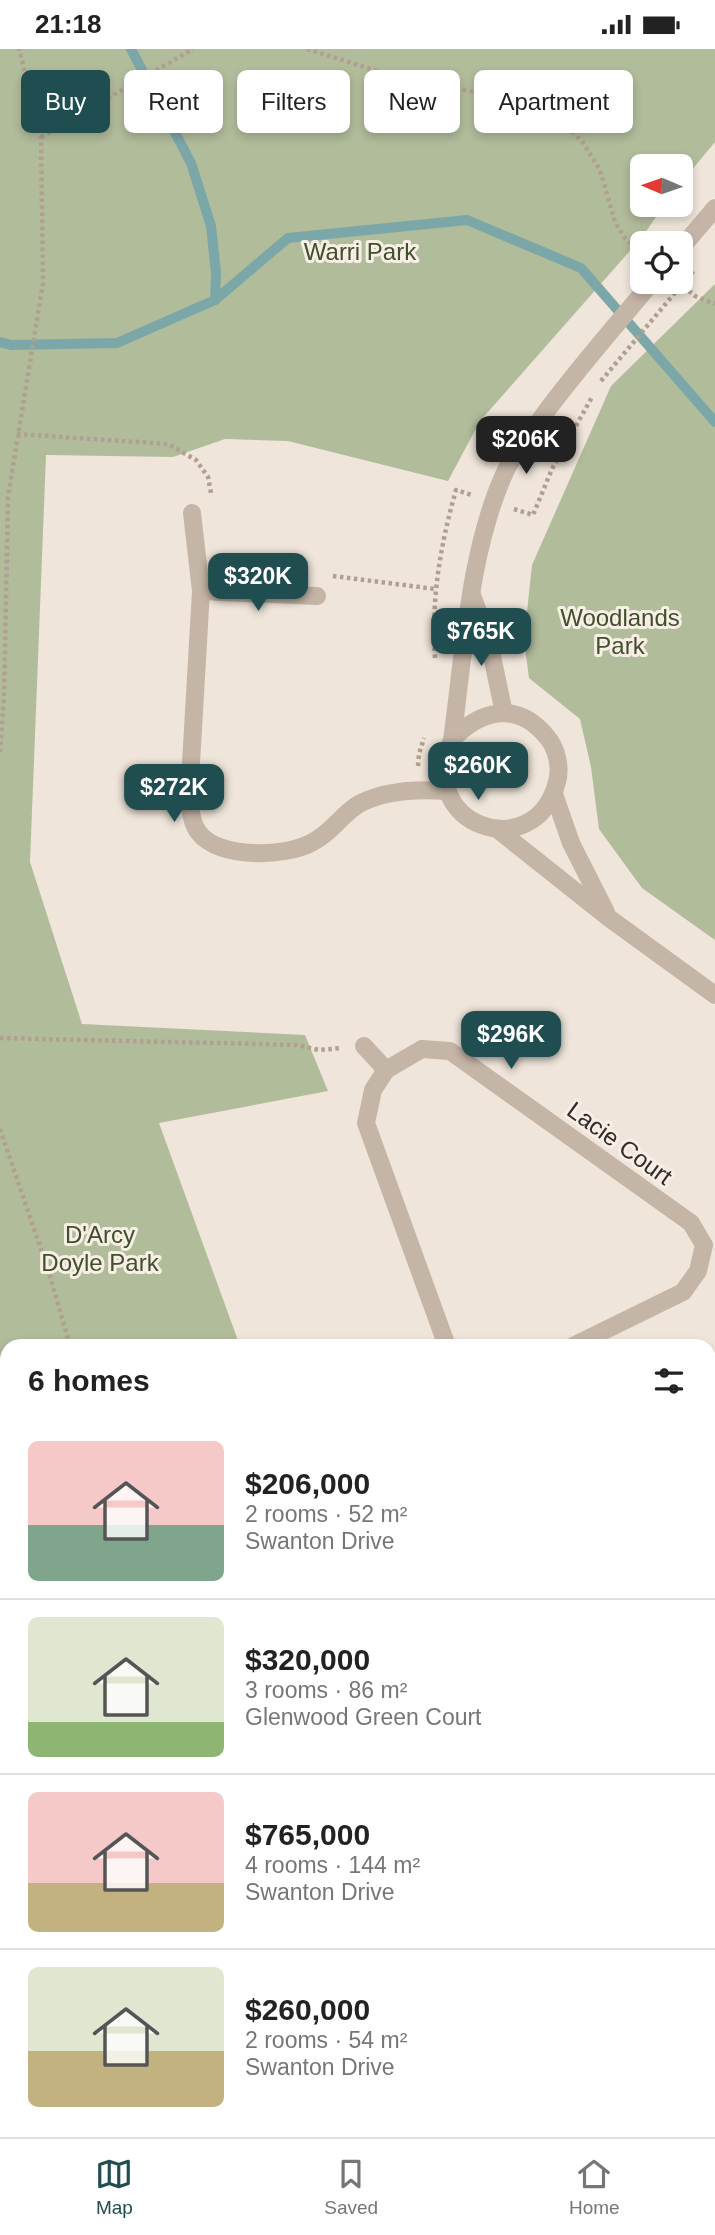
<!DOCTYPE html>
<meta charset="utf-8">
<style>
:root{--surface:#fff;--page:#f2f2f2;--text:#222;--muted:#767676;--line:#e0e0e0;--accent:#204d50}
body{margin:0;font-family:Helvetica,sans-serif;background:var(--page);color:var(--text);height:100vh;display:flex;flex-direction:column;font-size:26px;white-space:nowrap}
*{box-sizing:border-box;margin:0}
p{font-size:23px;color:var(--muted)}
.icon{flex:none;width:38px;height:38px;fill:none;stroke:currentColor;stroke-width:2;stroke-linecap:round;stroke-linejoin:round}
.map{position:relative;flex:1;overflow:hidden}
.sheet{position:absolute;left:0px;top:1290px;width:716px;height:800px;display:flex;flex-direction:column;background:var(--surface);border-radius:21px 21px 0 0;box-shadow:0 4px 10px #0003}
.sheet>*{flex:none}
.top-card{position:absolute;left:21px;top:21px;width:674px;height:63px;display:flex;gap:14px}
.needle{width:46px;rotate:272deg}
.buttons{position:absolute;left:630px;top:105px;display:grid;gap:14px}
.buttons a{display:grid;place-items:center;width:63px;height:63px;border-radius:10px;background:var(--surface);box-shadow:0 4px 10px #0003;font-size:35px}
.price{position:absolute;translate:-50% -60px;padding:0 16px;border-radius:14px;background:var(--accent);color:#fff;font-size:23px;line-height:46px;filter:drop-shadow(0 2px 4px #0008)}
.price::after{content:'';position:absolute;left:50%;top:42px;width:21px;height:16px;margin-left:-10px;background:inherit;clip-path:polygon(0 0,100% 0,50% 100%)}
.price.active{background:#222;color:#fff}
ul{padding:0;list-style:none}
li{display:flex;align-items:center;gap:21px;height:175px;padding:0 28px}
li+li{border-top:2px solid var(--line)}
li span{display:grid;place-items:center;flex:none;width:196px;height:140px;border-radius:10px;color:#555}
li>.icon{margin-inline-start:auto}
span .icon{width:84px;height:84px;fill:#fffc;stroke-width:1}
li b{font-size:30px}
h2{display:flex;justify-content:space-between;align-items:center;height:84px;padding:0 28px;font-size:30px}
.tag{padding:0 24px;border-radius:10px;background:var(--surface);box-shadow:0 4px 10px #0003;font-size:24px;line-height:63px}
.tag.active{background:var(--accent);color:#fff}
.status{display:flex;justify-content:space-between;align-items:center;height:49px;padding:0 35px;background:var(--surface);direction:ltr}
.status svg{height:19px;fill:currentColor}
.tabs{display:flex;justify-content:space-around;align-items:center;height:98px;border-top:2px solid var(--line);background:var(--surface);font-size:19px;color:var(--muted)}
.tabs a{display:grid;justify-items:center;gap:4px}
.tabs .active{color:var(--accent)}
.map>svg:first-child{display:block}
.green{fill:#b1bc9b}
.lines{fill:none;stroke-linecap:round;stroke-linejoin:round}
.stream{stroke:#7ba7a9;stroke-width:10}
.river{stroke:#7ba7a9;stroke-width:58}
.path{stroke:#b19f91;stroke-width:4.5;stroke-dasharray:3.5 3.5;stroke-linecap:butt}
.minor{stroke:#c5b5a7;stroke-width:18}
.path-bridge{stroke:#b19f91;stroke-width:4.5;stroke-dasharray:3.5 3.5;stroke-linecap:butt}
.labels{text-anchor:middle;dominant-baseline:central;stroke-width:6;stroke-linejoin:round;paint-order:stroke}
.park-label{font-size:24px;fill:#424f2d;stroke:#f7efe6}
.street-label{font-size:24px;fill:#332b27;stroke:#f7efe6}
</style>
<div class="status"><b>21:18</b><svg viewBox="0 0 49 12"><path d="M0 12V9h3v3zM5 12V6h3v6zM10 12V3h3v9zM15 12V0h3v12zM26 1h20v11H26zM47 4h2v5h-2z"/></svg></div>
<div class="map">
<svg width="715" height="2088" viewBox="0 0 715 2088">
<rect width="100%" height="100%" fill="#efe5da"/>
<g class="green">
<path d="M0,0H715V93L681,134V117H642V156H664L643,187L480,372L448,432L288,392L225,390L173,408L46,406L30,813L82,975L305,986L328,1042L159,1074L240,1297H7V2082H168L180,2088H0Z"/>
<path d="M715,235V891L642,839L599,780L591,718L580,670L529,629L524,591L532,516L611,337Z"/>
</g>
<g class="lines">
<g class="stream">
<path d="M131,0L191,114L211,177L216,224L215,251"/>
<path d="M0,293L11,296L117,294L215,251L288,189L467,171L581,219L715,373"/>
</g>
<g class="river">
<path d="M0,1385L7,1409"/>
<path d="M0,1765L7,1761"/>
</g>
<g class="path">
<path d="M307,0L381,23L516,52L557,69L582,92L600,121L615,173L624,188L642,204"/>
<path d="M41,88L193,0"/>
<path d="M678,233L695,247L715,255"/>
<path d="M17,385L168,395L196,411L208,428L211,444L209,446"/>
<path d="M514,460L533,466L552,420L592,348"/>
<path d="M222,513L241,516"/>
<path d="M333,527L435,540"/>
<path d="M435,609C431,551 440,497 456,441L472,446"/>
<path d="M0,703L4,649L8,448L43,234L41,88L19,0"/>
<path d="M418,717L419,705L424,689"/>
<path d="M0,989L297,996L319,1001L342,999"/>
<path d="M0,1080L49,1224L70,1297"/>
<path d="M0,1895L7,1892"/>
<path d="M95,2082L98,2088"/>
</g>
<g class="minor">
<path d="M681,199L715,159"/>
<path d="M192,464L201,542L189,749C191,761 191,774 199,784C219,810 285,808 311,794C332,784 344,762 361,754C387,741 418,740 446,742"/>
<path d="M201,542L317,547"/>
<path d="M472,546L489,593L504,664"/>
<path d="M452,691C481,660 518,652 547,688C557,699 561,719 557,733C535,818 414,777 452,691C464,605 469,500 506,421C517,399 534,380 548,360C581,316 617,275 652,233"/>
<path d="M554,745L571,794L606,863"/>
<path d="M497,780L609,869L715,946"/>
<path d="M364,997L386,1021"/>
<path d="M447,1297L366,1074L373,1041L386,1021L422,1000L450,1002L691,1174L704,1196L698,1222L683,1243L573,1297"/>
<path d="M709,1480L715,1477"/>
<path d="M709,1977L715,1981"/>
<path d="M494,2082L502,2088"/>
<path d="M321,2088L324,2082"/>
</g>
<path class="path-bridge" d="M601,332L694,221"/>
</g>
<g class="labels">
<g class="park-label">
<text x="360" y="202">Warri Park</text>
<text x="620" y="568">Woodlands<tspan x="620" dy="28">Park</tspan></text>
<text x="100" y="1185">D'Arcy<tspan x="100" dy="28">Doyle Park</tspan></text>
</g>
<g class="street-label">
<text transform="translate(620 1094) rotate(36)">Lacie Court</text>
</g>
</g>
</svg>
<div class="buttons">
<a><svg class="needle" viewBox="-14 -14 28 28"><path d="M0-13l5 13h-10z" fill="#e53935"/><path d="M0 13l5-13h-10z" fill="#767676"/></svg></a>
<a><svg class="icon" aria-label="locate" viewBox="0 0 24 24"><circle cx="12" cy="12" r="6"/><path d="M12 2v4M12 18v4M2 12h4M18 12h4"/></svg></a>
</div>
<b class="price active" style="left:526px;top:427px">$206K</b>
<b class="price" style="left:258px;top:564px">$320K</b>
<b class="price" style="left:481px;top:619px">$765K</b>
<b class="price" style="left:478px;top:753px">$260K</b>
<b class="price" style="left:174px;top:775px">$272K</b>
<b class="price" style="left:511px;top:1022px">$296K</b>
<div class="top-card">
<a class="tag active">Buy</a>
<a class="tag">Rent</a>
<a class="tag">Filters</a>
<a class="tag">New</a>
<a class="tag">Apartment</a>
</div>
<section class="sheet">
<h2>6 homes<svg class="icon" aria-label="filters" viewBox="0 0 24 24"><path d="M4 7h16M4 17h16"/><circle cx="9" cy="7" r="2"/><circle cx="15" cy="17" r="2"/></svg></h2>
<ul>
<li><span style="background:linear-gradient(#f6c9c9 60%,#7fa58c 0)"><svg class="icon" aria-label="home" viewBox="0 0 24 24"><path d="M3 11l9-7 9 7M6 9v11h12V9"/></svg></span><div><b>$206,000</b><p>2 rooms · 52 m²</p><p>Swanton Drive</p></div></li>
<li><span style="background:linear-gradient(#dfe7d0 75%,#8fb573 0)"><svg class="icon" aria-label="home" viewBox="0 0 24 24"><path d="M3 11l9-7 9 7M6 9v11h12V9"/></svg></span><div><b>$320,000</b><p>3 rooms · 86 m²</p><p>Glenwood Green Court</p></div></li>
<li><span style="background:linear-gradient(#f6c9c9 65%,#c2b280 0)"><svg class="icon" aria-label="home" viewBox="0 0 24 24"><path d="M3 11l9-7 9 7M6 9v11h12V9"/></svg></span><div><b>$765,000</b><p>4 rooms · 144 m²</p><p>Swanton Drive</p></div></li>
<li><span style="background:linear-gradient(#dfe7d0 60%,#c2b280 0)"><svg class="icon" aria-label="home" viewBox="0 0 24 24"><path d="M3 11l9-7 9 7M6 9v11h12V9"/></svg></span><div><b>$260,000</b><p>2 rooms · 54 m²</p><p>Swanton Drive</p></div></li>
</ul>
</section>
</div>
<nav class="tabs">
<a class="active"><svg class="icon" aria-label="map" viewBox="0 0 24 24"><path d="M3 6l6-2 6 2 6-2v14l-6 2-6-2-6 2zM9 4v14M15 6v14"/></svg>Map</a>
<a><svg class="icon" aria-label="saved" viewBox="0 0 24 24"><path d="M7 4h10v16l-5-4-5 4z"/></svg>Saved</a>
<a><svg class="icon" aria-label="home" viewBox="0 0 24 24"><path d="M3 11l9-7 9 7M6 9v11h12V9"/></svg>Home</a>
</nav>
